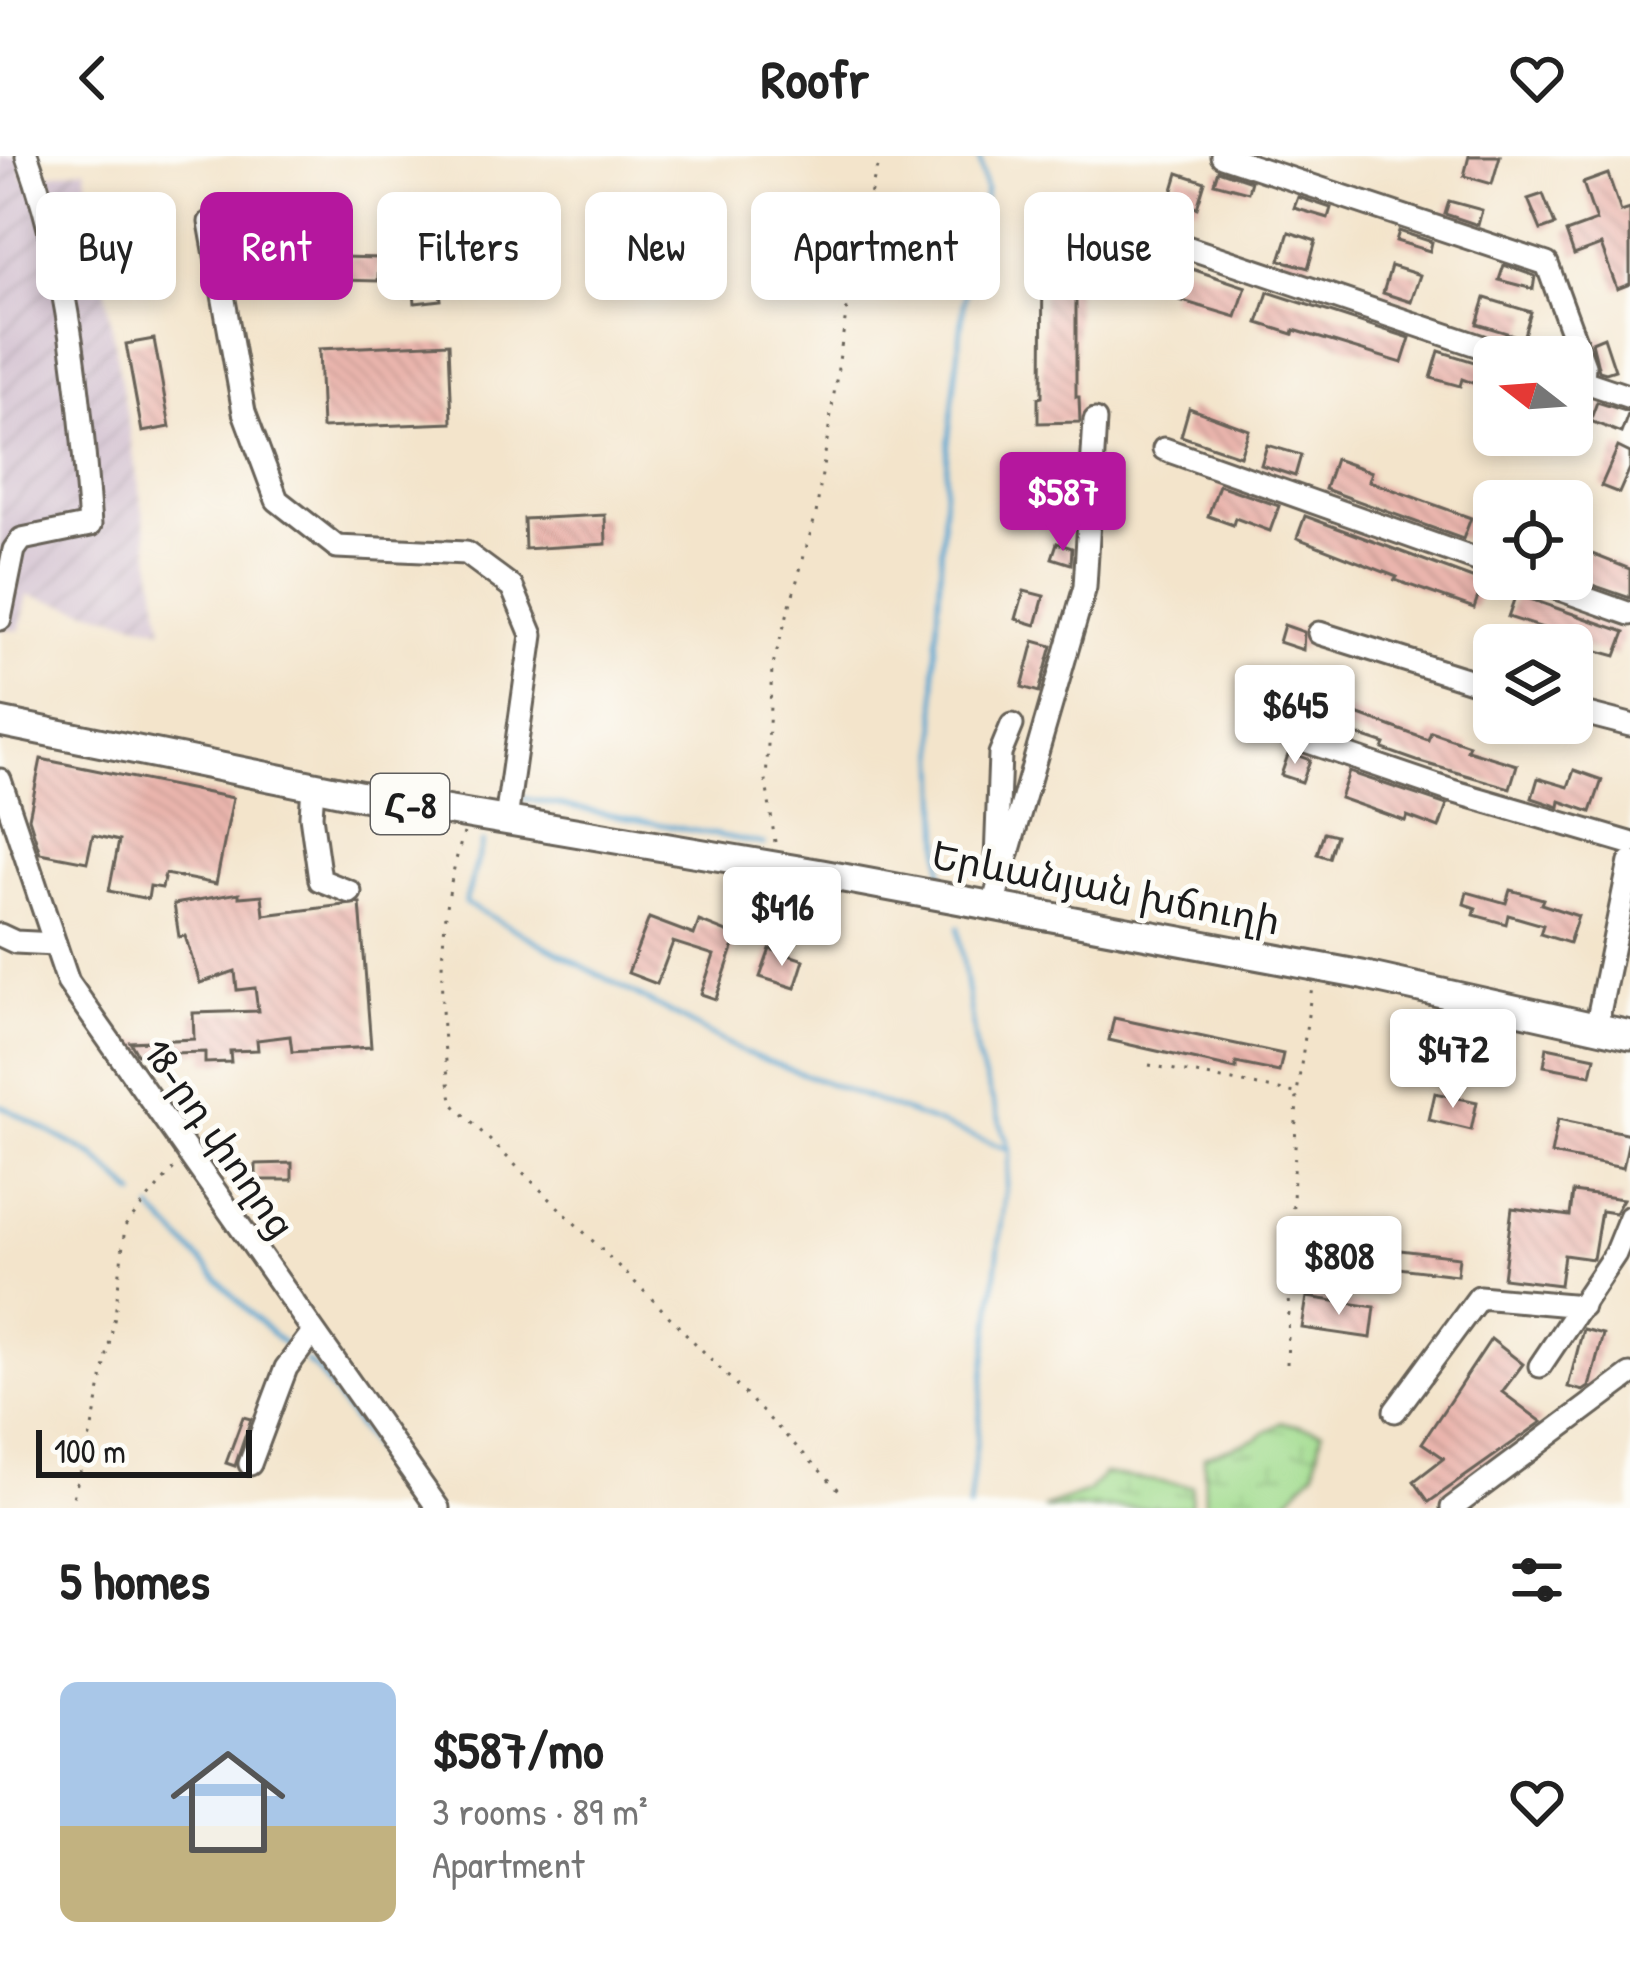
<!DOCTYPE html>
<meta charset="utf-8">
<style>
:root{--surface:#fff;--page:#f2f2f2;--text:#222;--muted:#767676;--line:#e0e0e0;--accent:#b5179e}
body{margin:0;font-family:"Patrick Hand","Noto Sans Armenian",sans-serif;background:var(--page);color:var(--text);height:100vh;display:flex;flex-direction:column;font-size:45px;white-space:nowrap}
*{box-sizing:border-box;margin:0}
p{font-size:39px;color:var(--muted)}
.icon{flex:none;width:66px;height:66px;fill:none;stroke:currentColor;stroke-width:2;stroke-linecap:round;stroke-linejoin:round}
.map{position:relative;height:1352px;overflow:hidden}
.details{display:flex;flex-direction:column;background:var(--surface);flex:1}
.details>*{flex:none}
.hud{position:absolute;left:36px;top:36px;width:1560px;height:108px;display:flex;gap:24px}
.needle{width:78px;rotate:287deg}
.buttons{position:absolute;left:1473px;top:180px;display:grid;gap:24px}
.buttons a{display:grid;place-items:center;width:120px;height:120px;border-radius:18px;background:var(--surface);box-shadow:0 6px 18px #0003;font-size:60px}
.scale{position:absolute;left:36px;bottom:30px;width:216px;box-sizing:border-box;padding-left:12px;border:6px solid #1c1c1c;border-top:0;font-size:33px;line-height:42px;white-space:nowrap;color:#1c1c1c;-webkit-text-stroke:9px #fdfcf7;paint-order:stroke}
.price{position:absolute;translate:-50% -102px;padding:0 27px;border-radius:12px;background:#fff;color:#222;font-size:39px;line-height:78px;filter:drop-shadow(0 3px 6px #0008)}
.price::after{content:'';position:absolute;left:50%;top:72px;width:36px;height:27px;margin-left:-18px;background:inherit;clip-path:polygon(0 0,100% 0,50% 100%)}
.price.selected{background:var(--accent);color:#fff}
ul{padding:0;list-style:none}
li{display:flex;align-items:center;gap:36px;height:300px;padding:0 60px}
li+li{border-top:3px solid var(--line)}
li span{display:grid;place-items:center;flex:none;width:336px;height:240px;border-radius:18px;color:#555}
li>.icon{margin-inline-start:auto}
span .icon{width:144px;height:144px;fill:#fffc;stroke-width:1}
li b{font-size:51px}
h2{display:flex;justify-content:space-between;align-items:center;height:144px;padding:0 60px;font-size:51px}
.tag{padding:0 42px;border-radius:18px;background:var(--surface);box-shadow:0 6px 18px #0003;font-size:42px;line-height:108px}
.tag.selected{background:var(--accent);color:#fff}
header{display:flex;justify-content:space-between;align-items:center;height:156px;padding:0 60px;background:var(--surface);font-size:54px;font-weight:700}
.map>svg:first-child{display:block}
.industrial{fill:url(#industrial-furrows)}
.wetland{fill:url(#wetland-marsh);stroke:#5f7c56;stroke-width:3}
.lines{fill:none;stroke-linecap:round;stroke-linejoin:round}
.stream{stroke:#56a4cf;stroke-width:4.5}
.building{fill:url(#building-back-hatch)}
.minor-casing{stroke:#676259;stroke-width:27}
.major-casing{stroke:#676259;stroke-width:33}
.path{stroke:#676259;stroke-width:3;stroke-dasharray:3 9;stroke-linecap:butt}
.minor{stroke:#fff;stroke-width:21}
.major{stroke:#fff;stroke-width:27}
.labels{text-anchor:middle;dominant-baseline:central;stroke-width:10;stroke-linejoin:round;paint-order:stroke}
.shield{fill:#fdfcf7;stroke:#605f5e;stroke-width:3}
.shield-label{font-size:36px;font-weight:bold;fill:#1c1c1c}
.street-label{font-size:39px;fill:#1c1c1c;stroke:#fdfcf7}
</style>
<header><svg class="icon" aria-label="back" viewBox="0 0 24 24"><path d="M15 5l-7 7 7 7"/></svg>Roofr<svg class="icon" aria-label="heart" viewBox="0 0 24 24"><path d="M12 20l-8-8c-3-5 5-10 8-4 3-6 11-1 8 4z"/></svg></header>
<div class="map">
<svg width="1630" height="1352" viewBox="0 0 1630 1352">
<defs>
<pattern id="industrial-furrows" width="10" height="10" patternUnits="userSpaceOnUse" patternTransform="scale(3)"><rect width="10" height="10" fill="#d0bdce"/><path d="M-1 1l2-2M0 10L10 0M9 11l2-2" fill="none" stroke="#b2a2b0"/></pattern>
<pattern id="wetland-marsh" width="20" height="14" patternUnits="userSpaceOnUse" patternTransform="scale(3)"><rect width="20" height="14" fill="#a2dc8f"/><path d="M1 5h8M5 5V1M11 12h8M15 12V8" fill="none" stroke="#8bbc7b"/></pattern>
<pattern id="building-back-hatch" width="6" height="6" patternUnits="userSpaceOnUse" patternTransform="scale(3)"><rect width="6" height="6" fill="#eab5ad"/><path d="M-1 5l2 2M0 0l6 6M5-1l2 2" fill="none" stroke="#c89b94"/></pattern>
</defs>
<rect width="100%" height="100%" fill="#fdfcf7"/>
<filter id="ink" filterUnits="userSpaceOnUse"><feTurbulence type="fractalNoise" baseFrequency=".00833" numOctaves="2"/><feDisplacementMap in="SourceGraphic" scale="24" xChannelSelector="R" yChannelSelector="G"/><feConvolveMatrix kernelMatrix="1 2 1 2 8 2 1 2 1" color-interpolation-filters="sRGB"/></filter>
<filter id="wash" filterUnits="userSpaceOnUse"><feTurbulence type="fractalNoise" baseFrequency=".004" numOctaves="4" result="noise"/><feDisplacementMap in="SourceGraphic" scale="48" xChannelSelector="R" yChannelSelector="G"/><feGaussianBlur stdDeviation="2.7" result="paint"/><feColorMatrix in="noise" values="0 0 0 0 0 0 0 0 0 0 0 0 0 0 0 0 0 1.4 0 .05"/><feComposite in="paint" operator="in"/></filter>
<g filter="url(#wash)">
<rect width="100%" height="100%" fill="#f3e4cb"/>
<path class="industrial" d="M0,0H20L23,23L85,12L163,473L28,439L20,475L0,472Z"/>
<g class="wetland">
<path d="M1282,1266L1322,1275L1315,1314L1280,1352H1205L1204,1300L1255,1283Z"/>
<path d="M1104,1318L1192,1330L1191,1352H1043L1088,1336Z"/>
</g>
<g class="lines">
<g class="stream">
<path d="M522,642L764,688"/>
<path d="M483,686L465,747L743,896L1010,994"/>
<path d="M942,725L935,513L947,298L966,128L986,35L979,0"/>
<path d="M958,771L977,900L1010,994L969,1352"/>
<path d="M0,949L94,1000L136,1039"/>
<path d="M152,1054C199,1098 236,1150 287,1190"/>
<path d="M306,1205L317,1214L415,1352"/>
</g>
</g>
<g id="blocks">
<g class="building">
<path d="M1469,0H1500L1492,28L1464,20Z"/>
<path d="M1218,14L1251,25L1248,36L1214,27Z"/>
<path d="M1178,17L1205,26L1197,52L1170,44Z"/>
<path d="M1608,18L1621,56L1630,53V128L1617,133L1601,89L1574,99L1566,76L1596,65L1583,27Z"/>
<path d="M1543,38L1555,69L1541,74L1528,43Z"/>
<path d="M1298,41L1331,52L1328,62L1294,52Z"/>
<path d="M1449,45L1482,54L1478,69L1445,58Z"/>
<path d="M1399,75L1432,86L1430,95L1396,85Z"/>
<path d="M1289,76L1316,85L1308,112L1280,104Z"/>
<path d="M435,90L441,144L415,147L409,93Z"/>
<path d="M1043,92H1076V241H1079L1080,266L1038,267V242L1042,241Z"/>
<path d="M302,100L379,102L378,125L301,123Z"/>
<path d="M1180,109L1246,131L1236,161L1169,141Z"/>
<path d="M1504,109L1535,120L1533,133L1499,124Z"/>
<path d="M1391,110L1420,119L1411,146L1383,137Z"/>
<path d="M1268,136L1410,182L1402,207L1294,174L1293,178L1258,167Z"/>
<path d="M1485,142L1531,156L1523,182L1477,168Z"/>
<path d="M1604,181L1615,214L1606,217L1599,215L1592,186Z"/>
<path d="M154,183L170,271L142,276L126,188Z"/>
<path d="M449,187L452,267L322,272L319,193Z"/>
<path d="M1439,195L1494,212V235L1462,223L1460,230L1431,222Z"/>
<path d="M1597,246L1629,256L1621,277L1590,265Z"/>
<path d="M1189,252L1249,274L1240,300L1181,280Z"/>
<path d="M1267,289L1301,299L1295,320L1261,309Z"/>
<path d="M1618,291L1630,297V312L1619,337L1601,330Z"/>
<path d="M1335,303L1372,316L1369,325L1471,362L1463,383L1325,333Z"/>
<path d="M1050,314L1076,323L1075,343L1043,332Z"/>
<path d="M1219,329L1279,350L1270,375L1235,362L1233,369L1208,360Z"/>
<path d="M605,359L606,388L525,393L524,363Z"/>
<path d="M1305,360L1483,426L1474,452L1395,424L1397,421L1297,382Z"/>
<path d="M1057,387L1072,392L1071,408L1052,402Z"/>
<path d="M1577,392L1630,413V442L1572,422Z"/>
<path d="M1024,435L1044,440L1036,469L1016,463Z"/>
<path d="M1516,438L1625,476L1616,500L1543,480L1546,473L1508,461Z"/>
<path d="M1284,469L1304,476L1303,494L1279,486Z"/>
<path d="M1034,485L1052,490L1039,536L1022,531Z"/>
<path d="M1297,538L1318,544L1311,566L1290,560Z"/>
<path d="M1346,554L1428,584L1431,576L1469,589L1467,594L1517,609L1510,632L1417,605L1383,593L1385,588L1340,573Z"/>
<path d="M1289,596L1310,604L1302,626L1281,619Z"/>
<path d="M41,603L233,642L216,728L165,718L162,732L150,730L148,743L109,735L119,685L93,679L87,706L40,697L29,662Z"/>
<path d="M1574,614L1602,624L1591,656L1560,645L1559,651L1532,642L1538,622L1568,631Z"/>
<path d="M1349,616L1447,649L1439,672L1407,660L1405,665L1340,642Z"/>
<path d="M1324,676L1336,679L1329,702L1317,698Z"/>
<path d="M1510,734L1543,743L1541,748L1578,760L1569,787L1540,778L1543,769L1508,759L1506,768L1474,759L1476,752L1464,748L1467,736L1506,747Z"/>
<path d="M239,737V741L262,739L264,759L360,747L371,891L292,896L290,880L257,884L258,894L230,895L231,906L205,907V896L137,898L130,886L194,883L193,857L258,855L255,832L237,834L235,815L200,827L185,780L179,781L174,748Z"/>
<path d="M649,762L694,779L699,765L737,780L716,843L701,838L714,799L673,786L657,828L628,817Z"/>
<path d="M770,793L804,804L795,832L760,821Z"/>
<path d="M1114,862L1283,898L1279,916L1236,907V913L1109,884Z"/>
<path d="M1547,891L1595,901L1591,919L1544,910Z"/>
<path d="M1494,893L1513,898L1509,915L1489,910Z"/>
<path d="M1435,937L1477,946L1471,974L1429,964Z"/>
<path d="M1558,963L1630,978L1623,1012L1551,998Z"/>
<path d="M292,1007V1024H256V1008Z"/>
<path d="M1573,1036L1623,1043L1615,1057L1601,1055L1593,1103L1564,1099L1560,1129L1503,1122L1512,1052L1570,1060Z"/>
<path d="M1400,1094L1459,1101L1457,1119L1398,1112Z"/>
<path d="M1307,1141L1375,1151L1371,1182L1302,1172Z"/>
<path d="M1583,1173L1603,1178L1589,1231L1583,1235L1568,1231Z"/>
<path d="M1491,1183L1523,1208L1502,1236L1542,1266L1429,1346L1414,1325L1444,1302L1422,1287Z"/>
<path d="M243,1261L251,1263L235,1310L226,1307Z"/>
</g>
</g>
</g>
<g filter="url(#ink)">
<use href="#blocks" fill-opacity="0" stroke="#676259" stroke-width="3"/>
<g class="lines">
<defs>
<g id="minor">
<path d="M1222,0L1547,108L1584,209L1583,225"/>
<path d="M210,66L244,256L277,344L337,391L466,397L512,431L532,479L506,664"/>
<path d="M1139,75L1512,201"/>
<path d="M1574,222L1630,241"/>
<path d="M1164,293L1494,410"/>
<path d="M1531,423L1630,458"/>
<path d="M0,463L14,394L22,383L90,369C81,247 69,116 27,0"/>
<path d="M1319,477L1494,532"/>
<path d="M1572,554L1630,569"/>
<path d="M1288,579L1452,635L1630,687"/>
<path d="M0,624L68,826L438,1352"/>
<path d="M313,630L311,660L320,724L350,736"/>
<path d="M1004,713L996,704L1000,598L1012,569"/>
<path d="M993,749L1085,431L1095,264"/>
<path d="M0,779L15,786L55,788"/>
<path d="M1596,872L1630,706"/>
<path d="M1540,1210L1615,1098L1630,1061"/>
<path d="M1395,1255L1479,1141L1582,1150"/>
<path d="M250,1308L286,1212L313,1176"/>
<path d="M1452,1352L1630,1219"/>
</g>
<path id="major" d="M0,566L368,641L822,718L1362,819L1630,879"/>
</defs>
<use href="#minor" class="minor-casing"/>
<use href="#major" class="major-casing"/>
<g class="path">
<path d="M464,677C437,755 436,867 453,948L652,1143L841,1336"/>
<path d="M775,686L766,626L772,512L816,358L854,105L877,11L875,0"/>
<path d="M1149,909L1295,937"/>
<path d="M1287,1208L1297,938L1312,830"/>
<path d="M70,1352L91,1277L115,1160L125,1070L174,1012"/>
</g>
<use href="#minor" class="minor"/>
<use href="#major" class="major"/>
</g>
</g>
<g class="labels">
<rect class="shield" x="371" y="618" width="78" height="60" rx="9"/>
<g class="shield-label">
<text x="410" y="648">Հ-8</text>
</g>
<g class="street-label">
<text transform="translate(1106 731) rotate(11)">Երևանյան խճուղի</text>
<text transform="translate(220 982) rotate(55)">18-րդ փողոց</text>
</g>
</g>
</svg>
<div class="buttons">
<a><svg class="needle" viewBox="-14 -14 28 28"><path d="M0-13l5 13h-10z" fill="#e53935"/><path d="M0 13l5-13h-10z" fill="#767676"/></svg></a>
<a><svg class="icon" aria-label="locate" viewBox="0 0 24 24"><circle cx="12" cy="12" r="6"/><path d="M12 2v4M12 18v4M2 12h4M18 12h4"/></svg></a>
<a><svg class="icon" aria-label="layers" viewBox="0 0 24 24"><path d="M12 4l9 5-9 5-9-5zM3 14l9 5 9-5"/></svg></a>
</div>
<div class="scale">100 m</div>
<b class="price selected" style="left:1063px;top:398px">$587</b>
<b class="price" style="left:1295px;top:611px">$645</b>
<b class="price" style="left:782px;top:813px">$416</b>
<b class="price" style="left:1453px;top:955px">$472</b>
<b class="price" style="left:1339px;top:1162px">$808</b>
<div class="hud">
<a class="tag">Buy</a>
<a class="tag selected">Rent</a>
<a class="tag">Filters</a>
<a class="tag">New</a>
<a class="tag">Apartment</a>
<a class="tag">House</a>
</div>
</div>
<section class="details">
<h2>5 homes<svg class="icon" aria-label="filters" viewBox="0 0 24 24"><path d="M4 7h16M4 17h16"/><circle cx="9" cy="7" r="2"/><circle cx="15" cy="17" r="2"/></svg></h2>
<ul>
<li><span style="background:linear-gradient(#a9c7e8 60%,#c2b280 0)"><svg class="icon" aria-label="home" viewBox="0 0 24 24"><path d="M3 11l9-7 9 7M6 9v11h12V9"/></svg></span><div><b>$587/mo</b><p>3 rooms · 89 m²</p><p>Apartment</p></div><svg class="icon" aria-label="heart" viewBox="0 0 24 24"><path d="M12 20l-8-8c-3-5 5-10 8-4 3-6 11-1 8 4z"/></svg></li>
</ul>
</section>
